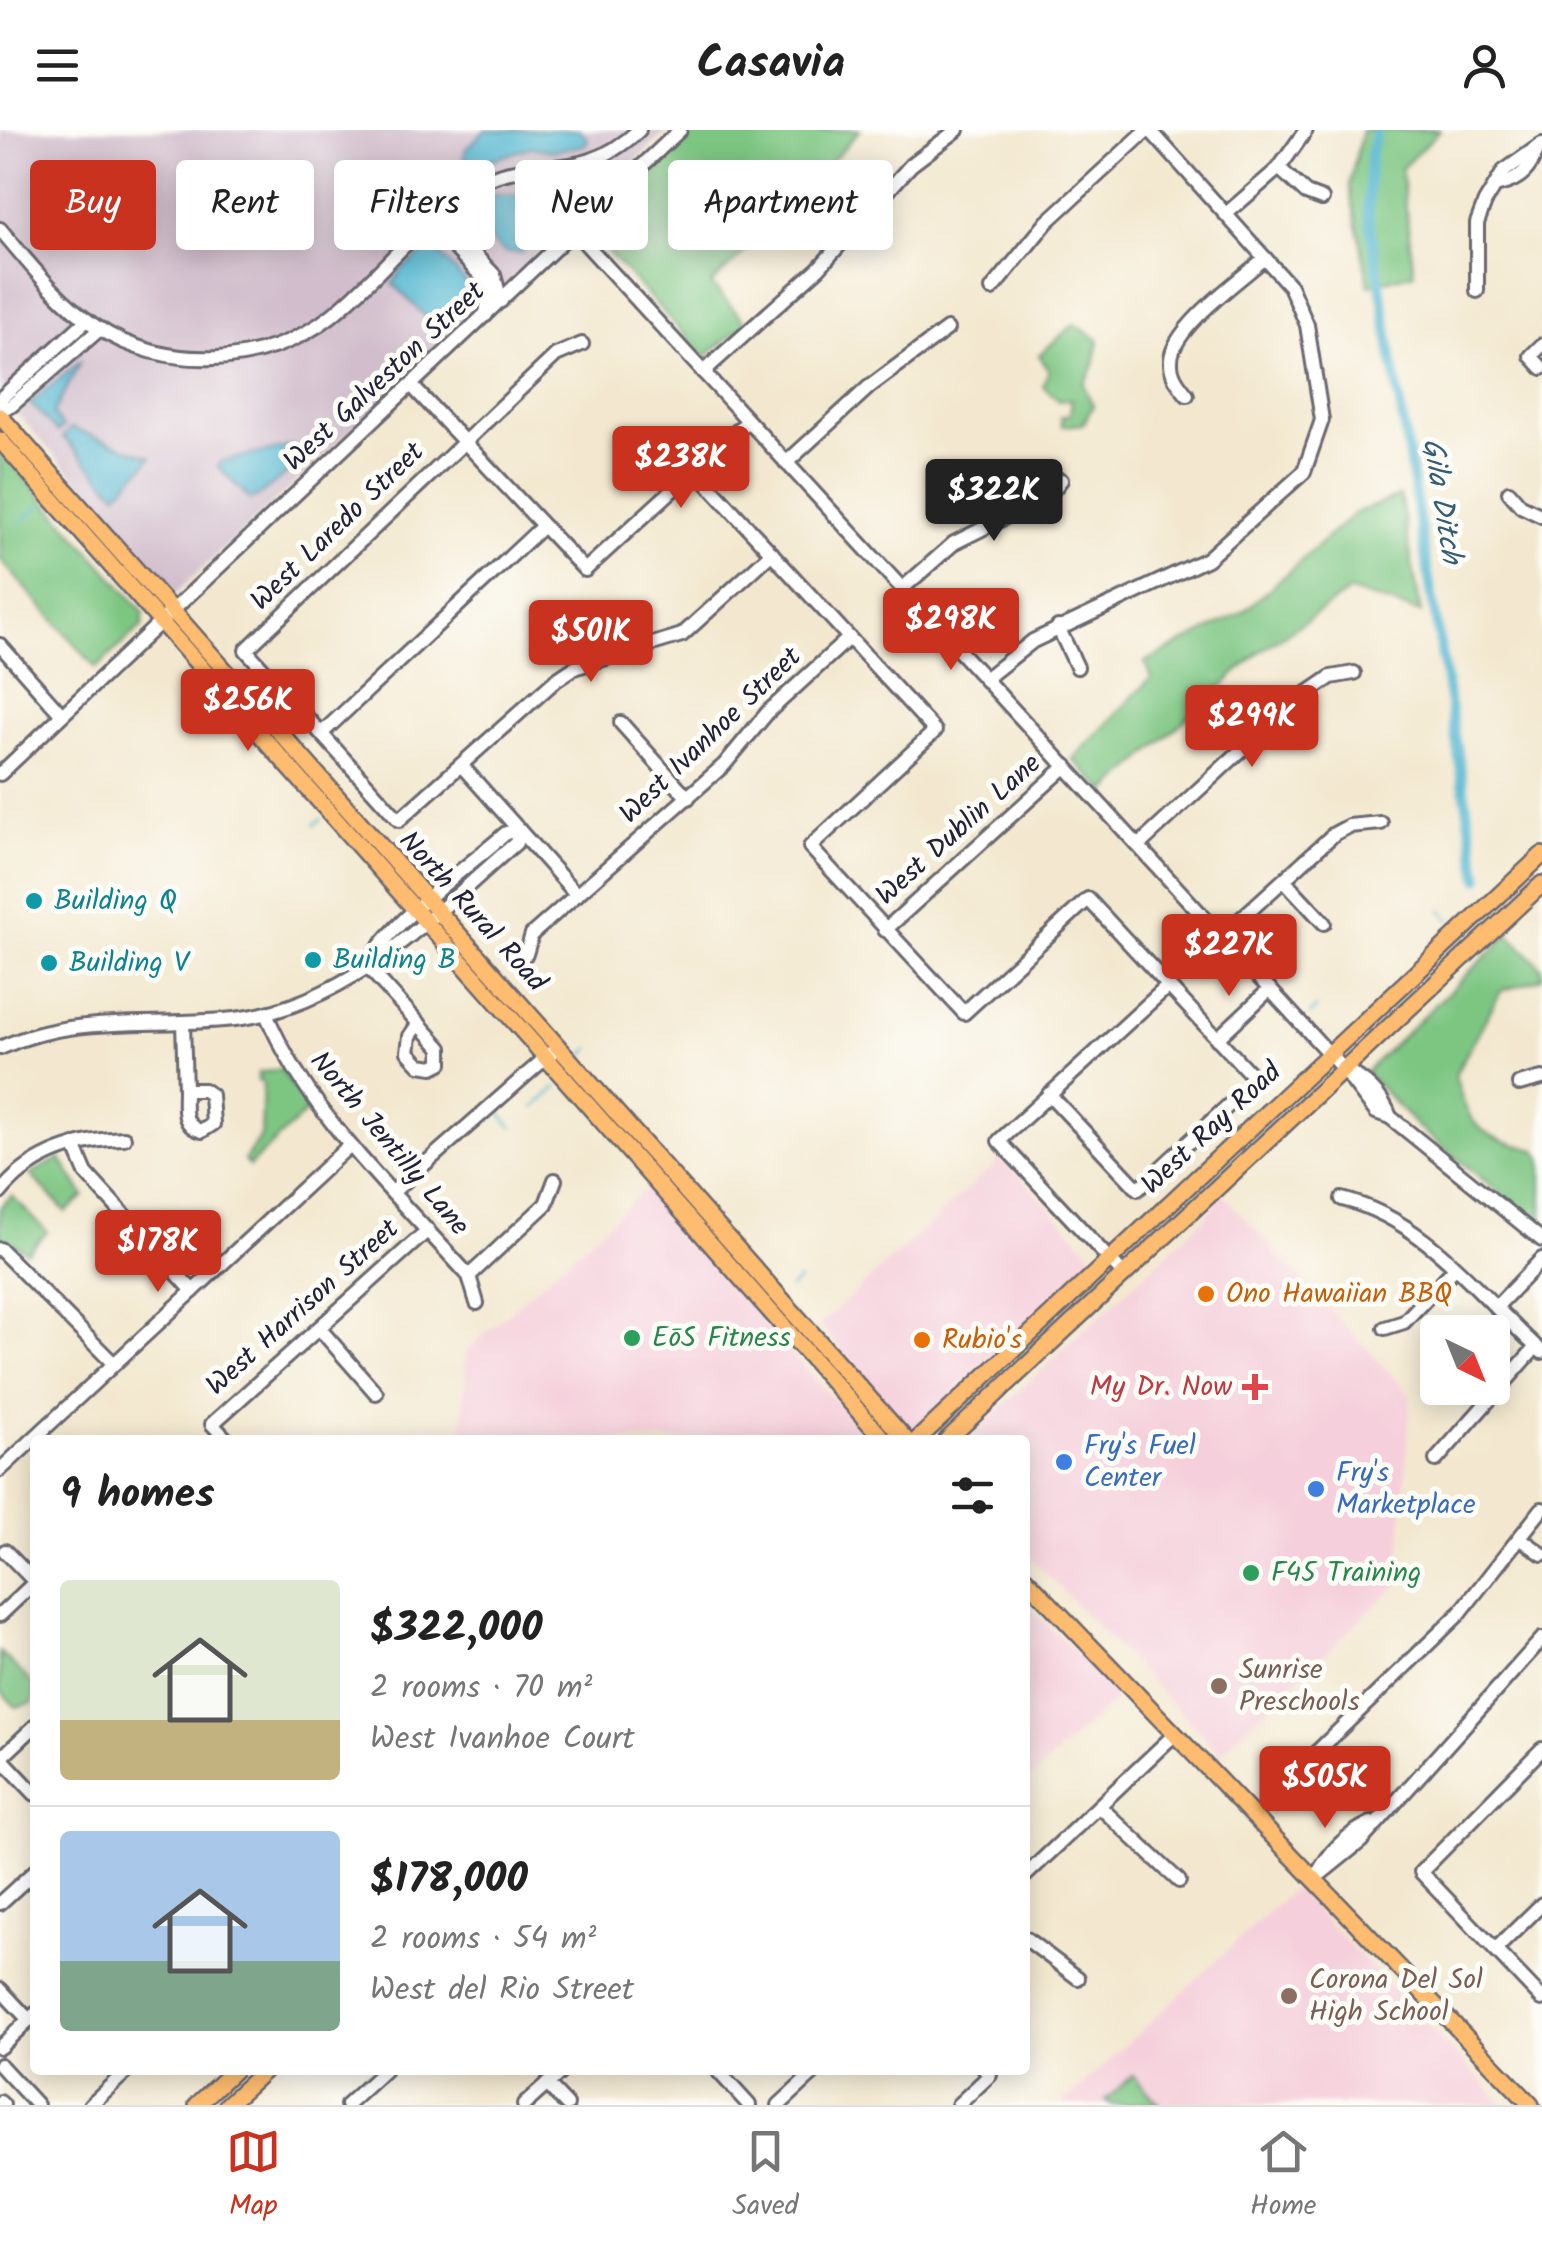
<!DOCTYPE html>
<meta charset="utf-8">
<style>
:root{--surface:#fff;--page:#f6f6f6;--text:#222;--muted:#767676;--line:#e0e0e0;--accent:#c8321e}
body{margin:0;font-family:Kalam,sans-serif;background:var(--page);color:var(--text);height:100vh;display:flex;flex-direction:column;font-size:38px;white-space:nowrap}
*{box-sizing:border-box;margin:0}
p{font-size:32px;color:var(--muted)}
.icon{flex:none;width:55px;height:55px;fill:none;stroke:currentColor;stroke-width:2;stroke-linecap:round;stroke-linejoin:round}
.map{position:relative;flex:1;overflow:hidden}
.drawer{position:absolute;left:30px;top:1305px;width:1000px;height:640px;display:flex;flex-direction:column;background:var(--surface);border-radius:10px;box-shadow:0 5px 25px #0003}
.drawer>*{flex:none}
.banner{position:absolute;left:30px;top:30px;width:1000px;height:90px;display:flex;gap:20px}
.needle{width:65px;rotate:137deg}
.tools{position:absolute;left:1420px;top:1185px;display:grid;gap:20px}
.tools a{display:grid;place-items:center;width:90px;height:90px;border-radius:10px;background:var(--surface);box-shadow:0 5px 25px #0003;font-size:50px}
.price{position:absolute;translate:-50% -85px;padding:0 22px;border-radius:10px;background:var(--accent);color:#fff;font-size:32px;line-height:65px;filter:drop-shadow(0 2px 5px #0008)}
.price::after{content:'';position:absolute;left:50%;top:60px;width:30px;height:22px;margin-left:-15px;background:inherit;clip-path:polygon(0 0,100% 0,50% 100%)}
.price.selected{background:#222;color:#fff}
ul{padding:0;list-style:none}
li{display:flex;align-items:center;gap:30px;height:250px;padding:0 30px}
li+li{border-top:2px solid var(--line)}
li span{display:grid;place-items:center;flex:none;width:280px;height:200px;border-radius:10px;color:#555}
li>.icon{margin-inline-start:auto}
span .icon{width:120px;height:120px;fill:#fffc;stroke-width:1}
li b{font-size:42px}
h2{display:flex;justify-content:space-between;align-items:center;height:120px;padding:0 30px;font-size:42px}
.tag{padding:0 35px;border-radius:10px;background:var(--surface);box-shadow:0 5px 25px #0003;font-size:35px;line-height:90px}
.tag.selected{background:var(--accent);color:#fff}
header{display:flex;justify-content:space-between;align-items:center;height:130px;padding:0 30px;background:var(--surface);font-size:45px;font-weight:800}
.menu{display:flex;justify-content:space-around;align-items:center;height:140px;border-top:2px solid var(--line);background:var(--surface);font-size:28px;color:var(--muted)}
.menu a{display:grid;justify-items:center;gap:5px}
.menu .selected{color:var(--accent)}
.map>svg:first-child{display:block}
.built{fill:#f5cfdb}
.industrial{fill:#d1bdcc}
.green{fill:#7dc682;stroke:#50745e;stroke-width:2.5}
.water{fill:#51b6d0;stroke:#3a6c86;stroke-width:2.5}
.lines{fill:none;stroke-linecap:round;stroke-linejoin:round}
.stream{stroke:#51b6d0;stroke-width:2.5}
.canal{stroke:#51b6d0;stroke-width:10}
.minor-casing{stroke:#6b676f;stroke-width:18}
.major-casing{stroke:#6b676f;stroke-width:20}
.minor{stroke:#fff;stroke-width:12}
.major{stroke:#fdbc70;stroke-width:15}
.culture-dot{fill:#0f9aa8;stroke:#fdfcf7;stroke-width:4}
.food-dot{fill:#e8710a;stroke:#fdfcf7;stroke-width:4}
.leisure-dot{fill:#2e9e5b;stroke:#fdfcf7;stroke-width:4}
.health-dot{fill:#e0444e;stroke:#fdfcf7;stroke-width:4}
.shop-dot{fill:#3f7fe0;stroke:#fdfcf7;stroke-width:4}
.education-dot{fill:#8d6e63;stroke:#fdfcf7;stroke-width:4}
.labels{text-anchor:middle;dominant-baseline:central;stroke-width:10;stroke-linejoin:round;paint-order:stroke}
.street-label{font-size:28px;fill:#22223b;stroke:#fdfcf7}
.culture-label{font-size:28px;fill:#0d838f;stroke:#fdfcf7;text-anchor:start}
.food-label{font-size:28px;fill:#c56008;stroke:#fdfcf7;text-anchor:start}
.leisure-label{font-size:28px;fill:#27864d;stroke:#fdfcf7;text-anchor:start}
.health-label{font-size:28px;fill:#be3a42;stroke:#fdfcf7;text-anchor:end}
.shop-label{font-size:28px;fill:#366cbe;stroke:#fdfcf7;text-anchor:start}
.education-label{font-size:28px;fill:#785e54;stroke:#fdfcf7;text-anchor:start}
.water-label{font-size:30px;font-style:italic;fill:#355d77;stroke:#fdfcf7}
</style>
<header><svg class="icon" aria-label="menu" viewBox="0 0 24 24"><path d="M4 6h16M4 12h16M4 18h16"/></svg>Casavia<svg class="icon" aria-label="person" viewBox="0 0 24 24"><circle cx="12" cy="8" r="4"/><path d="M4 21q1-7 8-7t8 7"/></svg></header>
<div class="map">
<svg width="1542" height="1975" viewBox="0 0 1542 1975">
<rect width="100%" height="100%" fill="#fdfcf7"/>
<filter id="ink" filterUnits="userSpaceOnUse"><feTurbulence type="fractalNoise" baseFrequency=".01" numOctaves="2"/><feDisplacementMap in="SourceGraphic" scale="20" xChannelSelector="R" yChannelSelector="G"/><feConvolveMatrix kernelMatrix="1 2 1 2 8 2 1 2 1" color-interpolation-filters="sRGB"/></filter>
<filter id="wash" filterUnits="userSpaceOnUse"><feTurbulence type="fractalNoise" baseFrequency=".0048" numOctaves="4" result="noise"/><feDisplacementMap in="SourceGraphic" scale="40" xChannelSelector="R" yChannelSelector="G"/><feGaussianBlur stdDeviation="2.25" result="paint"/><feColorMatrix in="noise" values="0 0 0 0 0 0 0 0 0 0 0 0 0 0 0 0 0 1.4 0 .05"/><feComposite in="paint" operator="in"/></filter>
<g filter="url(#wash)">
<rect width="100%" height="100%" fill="#f3e8cf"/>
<g class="built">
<path d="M1002,1027L1090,1121L1092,1132L915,1299H907L820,1195Z"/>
<path d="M650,1055L728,1149L751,1168L776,1205L869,1310H462L466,1221Z"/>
<path d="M1222,1064L1411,1266L1398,1454L1220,1624L1025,1422V1310H966L1205,1088Z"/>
<path d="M1025,1473L1119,1566L1025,1654Z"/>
<path d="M1294,1758L1505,1975H1061Z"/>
</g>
<path class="industrial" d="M0,0H668L383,271L176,463H169L163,461L94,368L0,266Z"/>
<g class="green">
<path d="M696,0H860L784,84L711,154L747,193L705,227L591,104Z"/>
<path d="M1362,0H1440L1401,39L1414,143L1369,155L1349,56Z"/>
<path d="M1074,194L1099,210L1094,235L1083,254L1093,276L1083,294L1062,296L1061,287L1070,284L1072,269L1059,271L1043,256L1049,240L1039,225Z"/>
<path d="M0,319L144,483L142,496L96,538L0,429Z"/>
<path d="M1400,366L1421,483L1350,461L1259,522L1106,662L1073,629L1151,548L1145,532L1243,482L1355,383Z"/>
<path d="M1509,804L1542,838V848L1501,861L1455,945C1470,1002 1480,1005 1536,1020L1542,1028V1097L1418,997L1365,942Z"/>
<path d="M281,939L308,980L249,1036L244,1031L261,1006L263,952L258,951V943Z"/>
<path d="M60,1028L84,1066L66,1082L30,1044Z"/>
<path d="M12,1066L47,1102L27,1122L0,1106V1077Z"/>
<path d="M0,1522L35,1556L34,1572L16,1577L0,1560Z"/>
<path d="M1133,1945L1159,1974L1158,1975H1111L1106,1970Z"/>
</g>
<g class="water">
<path d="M485,0H580L588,9L585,15L552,21L531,17L473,36L464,28L466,19Z"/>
<path d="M491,65L542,66L535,101L522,123L504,122L471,93L472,78Z"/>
<path d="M432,116L471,158C467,175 453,193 435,196L393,154L401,140Z"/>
<path d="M81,231L53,284L63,297L58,302L30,273Z"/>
<path d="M71,298L152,327L117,364L63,307Z"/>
<path d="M294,316L303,331L256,368L250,369L218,337L222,331Z"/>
</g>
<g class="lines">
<g class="stream">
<path d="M20,392L42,374"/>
<path d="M314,695L321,689"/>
<path d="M1442,780L1451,791"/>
<path d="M1310,884L1316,878"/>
<path d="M581,927L591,918"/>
<path d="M534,978L557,957"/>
<path d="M499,981L512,997"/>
<path d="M790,1158L799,1150"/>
</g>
<path class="canal" d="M1377,0L1370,25L1368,83L1479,749"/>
</g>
</g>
<g filter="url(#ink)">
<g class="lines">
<defs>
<g id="minor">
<path d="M1279,38L1306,63L1322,69"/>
<path d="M1499,55C1521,50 1530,39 1538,18"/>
<path d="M1226,84L1279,38L1306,0"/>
<path d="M438,86L494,145L501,171"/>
<path d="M431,93L485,150L489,162L486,185"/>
<path d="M0,99C29,133 58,171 95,196C165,243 265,238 331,186C380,147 419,92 471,58C530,20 575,60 639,0"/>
<path d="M574,101L1343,939L1376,982L1390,987L1542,1110"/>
<path d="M992,159L1047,92L1147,0"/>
<path d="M1477,161V93L1485,72L1504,41L1542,14"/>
<path d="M582,214L556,225L246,520L399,690L556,550L574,538L682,505L772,423"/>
<path d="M1542,215L1531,226L1542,238"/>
<path d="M703,242L819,138L911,35L957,0"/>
<path d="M412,256L585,440L748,291"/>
<path d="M1187,265C1178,254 1170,244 1171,230C1172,198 1241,149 1265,128"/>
<path d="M0,269L87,190"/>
<path d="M0,279L11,276L100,199"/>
<path d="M786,333L869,257L947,199"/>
<path d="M695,340L935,601L810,717L964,883L1088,769L1256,950L1138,1059L1049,964"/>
<path d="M1509,362L1521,376L1542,386"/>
<path d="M903,458L954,413L1048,366L1061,350"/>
<path d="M1058,497L1077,537"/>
<path d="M0,515L62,585"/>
<path d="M985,549L1033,511L1207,429L1304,342L1322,290L1307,195L1290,156L1150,0"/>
<path d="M621,593L688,668"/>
<path d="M322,603L543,396"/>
<path d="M461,635L577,765"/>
<path d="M0,644L680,0"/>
<path d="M1139,715L1290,575L1331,547L1354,543"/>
<path d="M1284,750L1324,793"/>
<path d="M885,800L1066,636"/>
<path d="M1222,806L1334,704L1349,696L1381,693"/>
<path d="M526,824L532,804L724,635L768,582L849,508"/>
<path d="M366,835C395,788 463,741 506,703L519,700"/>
<path d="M366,835L441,918V933L433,937L420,935L408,922L410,906L419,893"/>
<path d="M266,884C311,988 394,1062 469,1146L477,1173"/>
<path d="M183,892L185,960"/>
<path d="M1217,909L1270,859"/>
<path d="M0,918C76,882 161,899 242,888C353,872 435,783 516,713L519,700"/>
<path d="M1343,939C1364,949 1382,965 1390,987"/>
<path d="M1519,954L1542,948"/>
<path d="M185,960H204L211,965L213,994L202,1001C181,996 185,979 185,960Z"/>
<path d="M74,1015L86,1043L193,1161"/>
<path d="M394,1061L558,917"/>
<path d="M0,1063C31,1024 76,1010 124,1008"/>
<path d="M1342,1069C1427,1090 1479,1166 1542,1222"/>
<path d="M0,1119L114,1234"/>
<path d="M1124,1145L999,1011L1168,856"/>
<path d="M469,1146L546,1074L555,1050"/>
<path d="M1497,1176L1542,1129"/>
<path d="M319,1198L376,1263"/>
<path d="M1385,1198L1404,1192L1455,1138"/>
<path d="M227,1310L212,1294L428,1100"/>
<path d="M1436,1330L1536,1217"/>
<path d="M0,1340L350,1015"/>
<path d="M1520,1408L1542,1424"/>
<path d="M0,1485L35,1452L5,1421"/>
<path d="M1542,1619L1421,1742L1542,1869"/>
<path d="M1,1628L35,1664"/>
<path d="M0,1629L35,1596"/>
<path d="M1293,1645L1459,1484L1542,1379"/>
<path d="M1099,1676L1179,1751"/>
<path d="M1025,1746L1175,1604"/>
<path d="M1316,1747C1328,1723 1347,1704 1371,1693"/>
<path d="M1314,1749L1361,1711L1542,1509"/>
<path d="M0,1773L35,1741"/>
<path d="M1025,1808L1078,1848"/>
<path d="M1495,1820L1542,1774"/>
<path d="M0,1859L29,1890"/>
<path d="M0,1917L35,1884"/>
<path d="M0,1935L37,1975"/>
<path d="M717,1940L749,1975"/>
<path d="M547,1954L567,1975"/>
<path d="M0,1972L3,1975"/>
<path d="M90,1975L128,1940"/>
<path d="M347,1975L385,1940"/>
<path d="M524,1975L563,1940"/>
<path d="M779,1975L817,1940"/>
<path d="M958,1975L990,1945L985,1940"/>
</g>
<g id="major">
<path d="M0,286L906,1310"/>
<path d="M0,310L884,1310"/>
<path d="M917,1310L1542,725"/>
<path d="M947,1310L1542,754"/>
<path d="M1025,1448L1531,1975"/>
<path d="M197,1975L234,1940"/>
<path d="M227,1975L265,1940"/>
</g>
</defs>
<use href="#minor" class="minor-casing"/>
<use href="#major" class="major-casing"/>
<use href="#minor" class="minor"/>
<use href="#major" class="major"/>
</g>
</g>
<g class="culture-dot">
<circle cx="34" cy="771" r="10"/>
<circle cx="313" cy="830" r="10"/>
<circle cx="49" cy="833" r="10"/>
</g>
<g class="food-dot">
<circle cx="1206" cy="1164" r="10"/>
<circle cx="922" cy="1210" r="10"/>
</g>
<g class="leisure-dot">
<circle cx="632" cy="1208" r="10"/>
<circle cx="1251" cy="1443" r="10"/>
</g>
<path class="health-dot" d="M1250 1242h10v10h10v10h-10v10h-10v-10h-10v-10h10z"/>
<g class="shop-dot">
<circle cx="1064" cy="1332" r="10"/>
<circle cx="1316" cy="1359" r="10"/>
</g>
<g class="education-dot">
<circle cx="1219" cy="1556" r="10"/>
<circle cx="1289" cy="1866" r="10"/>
</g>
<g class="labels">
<g class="street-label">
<text transform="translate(385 247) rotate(-43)">West Galveston Street</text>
<text transform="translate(338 397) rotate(-44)">West Laredo Street</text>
<text transform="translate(711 606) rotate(-44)">West Ivanhoe Street</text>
<text transform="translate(959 700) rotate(-42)">West Dublin Lane</text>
<text transform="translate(472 782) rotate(48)">North Rural Road</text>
<text transform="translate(1212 999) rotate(-43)">West Ray Road</text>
<text transform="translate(389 1014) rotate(50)">North Jentilly Lane</text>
<text transform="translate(303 1178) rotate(-42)">West Harrison Street</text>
</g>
<g class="culture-label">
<text x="54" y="771">Building Q</text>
<text x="333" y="830">Building B</text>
<text x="69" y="833">Building V</text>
</g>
<g class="food-label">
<text x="1226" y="1164">Ono Hawaiian BBQ</text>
<text x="942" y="1210">Rubio's</text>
</g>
<g class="leisure-label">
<text x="652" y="1208">EōS Fitness</text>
<text x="1271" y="1443">F45 Training</text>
</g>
<g class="health-label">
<text x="1232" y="1257">My Dr. Now</text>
</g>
<g class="shop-label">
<text x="1084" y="1316">Fry's Fuel<tspan x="1084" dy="32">Center</tspan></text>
<text x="1336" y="1343">Fry's<tspan x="1336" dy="32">Marketplace</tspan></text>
</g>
<g class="education-label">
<text x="1239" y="1540">Sunrise<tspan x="1239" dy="32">Preschools</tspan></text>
<text x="1309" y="1850">Corona Del Sol<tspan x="1309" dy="32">High School</tspan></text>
</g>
<g class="water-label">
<text transform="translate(1441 371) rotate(81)">Gila Ditch</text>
</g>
</g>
</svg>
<div class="tools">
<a><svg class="needle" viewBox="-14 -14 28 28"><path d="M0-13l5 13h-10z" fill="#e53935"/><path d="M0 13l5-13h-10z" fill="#767676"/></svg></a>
</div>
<b class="price" style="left:681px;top:381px">$238K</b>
<b class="price selected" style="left:994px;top:414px">$322K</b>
<b class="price" style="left:951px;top:543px">$298K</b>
<b class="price" style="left:591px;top:555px">$501K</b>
<b class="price" style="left:248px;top:624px">$256K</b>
<b class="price" style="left:1252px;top:640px">$299K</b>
<b class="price" style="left:1229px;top:869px">$227K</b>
<b class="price" style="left:158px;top:1165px">$178K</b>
<b class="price" style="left:1325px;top:1701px">$505K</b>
<div class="banner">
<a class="tag selected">Buy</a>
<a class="tag">Rent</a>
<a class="tag">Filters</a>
<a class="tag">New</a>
<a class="tag">Apartment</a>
</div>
<section class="drawer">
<h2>9 homes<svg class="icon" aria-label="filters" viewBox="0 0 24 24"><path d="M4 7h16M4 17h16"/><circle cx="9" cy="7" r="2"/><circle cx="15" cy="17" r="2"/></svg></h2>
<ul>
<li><span style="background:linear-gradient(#dfe7d0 70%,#c2b280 0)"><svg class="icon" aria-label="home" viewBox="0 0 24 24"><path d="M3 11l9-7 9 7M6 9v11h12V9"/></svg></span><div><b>$322,000</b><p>2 rooms · 70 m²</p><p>West Ivanhoe Court</p></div></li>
<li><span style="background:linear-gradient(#a9c7e8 65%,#7fa58c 0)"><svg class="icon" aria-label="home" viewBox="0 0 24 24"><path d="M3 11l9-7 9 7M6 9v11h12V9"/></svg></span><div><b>$178,000</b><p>2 rooms · 54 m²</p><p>West del Rio Street</p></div></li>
</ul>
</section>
</div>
<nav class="menu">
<a class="selected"><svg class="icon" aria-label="map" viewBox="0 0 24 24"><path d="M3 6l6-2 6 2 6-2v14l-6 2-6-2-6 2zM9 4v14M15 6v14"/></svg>Map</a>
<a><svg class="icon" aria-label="saved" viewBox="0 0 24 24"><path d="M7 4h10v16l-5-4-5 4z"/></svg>Saved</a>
<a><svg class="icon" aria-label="home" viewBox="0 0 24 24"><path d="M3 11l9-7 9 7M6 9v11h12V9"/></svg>Home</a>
</nav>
